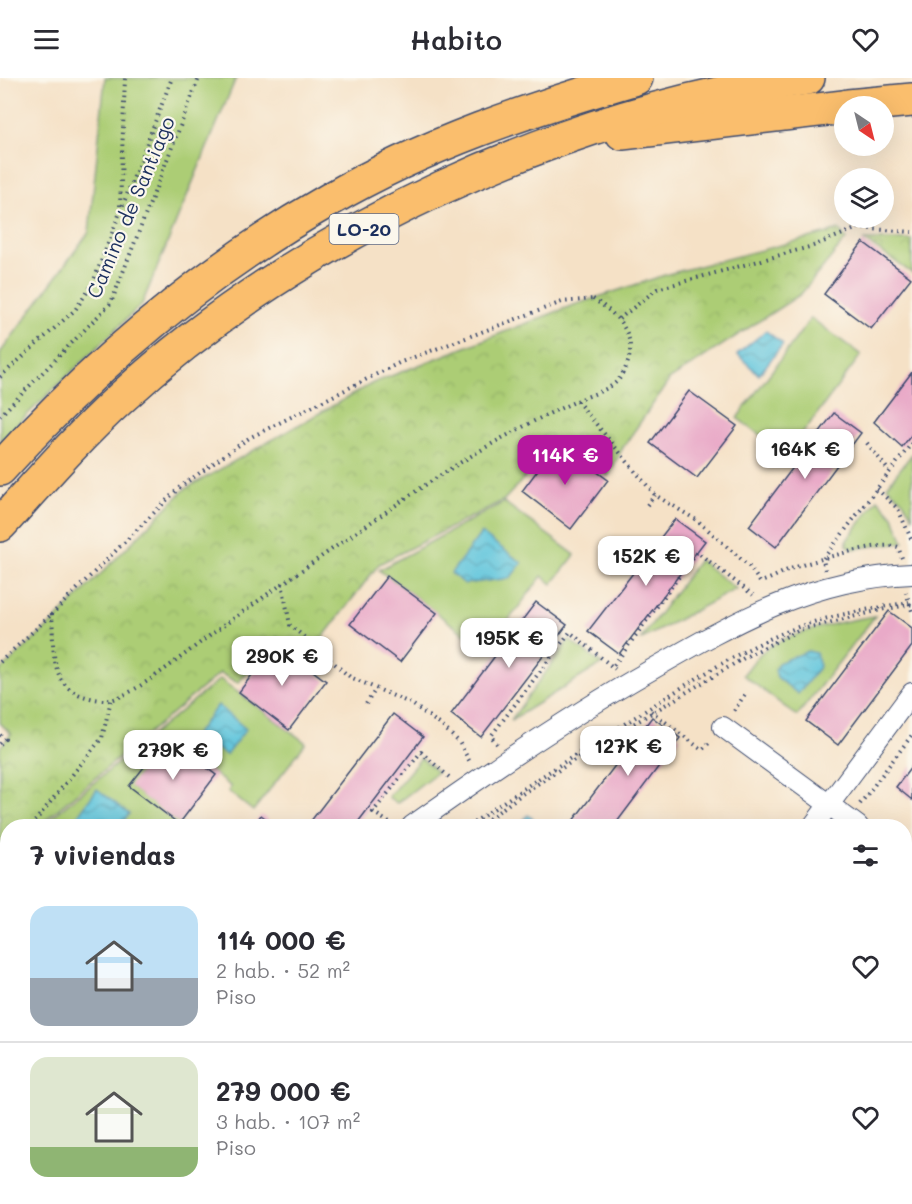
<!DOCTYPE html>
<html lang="es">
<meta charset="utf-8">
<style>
:root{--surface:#fff;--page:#f7f7f7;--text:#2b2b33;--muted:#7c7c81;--line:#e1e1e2;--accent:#b5179e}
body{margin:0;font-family:Mali,sans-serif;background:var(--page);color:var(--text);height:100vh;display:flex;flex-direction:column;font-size:22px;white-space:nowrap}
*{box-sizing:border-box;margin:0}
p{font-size:20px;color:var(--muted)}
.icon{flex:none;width:33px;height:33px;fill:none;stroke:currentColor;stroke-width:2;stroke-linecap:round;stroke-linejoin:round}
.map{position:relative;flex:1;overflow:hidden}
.drawer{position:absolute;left:0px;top:741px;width:912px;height:386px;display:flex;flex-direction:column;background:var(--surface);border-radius:24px 24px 0 0;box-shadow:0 6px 24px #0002}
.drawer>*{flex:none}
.needle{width:39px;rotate:145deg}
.fabs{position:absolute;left:834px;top:18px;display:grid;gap:12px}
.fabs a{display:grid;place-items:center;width:60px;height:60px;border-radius:50%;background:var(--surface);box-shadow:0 6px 24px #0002;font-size:30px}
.price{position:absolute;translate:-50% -51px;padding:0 14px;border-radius:12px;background:#fff;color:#222;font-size:20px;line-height:39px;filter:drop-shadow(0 2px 3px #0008)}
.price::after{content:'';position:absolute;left:50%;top:36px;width:18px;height:14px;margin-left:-9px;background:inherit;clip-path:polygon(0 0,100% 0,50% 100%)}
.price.on{background:var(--accent);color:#fff}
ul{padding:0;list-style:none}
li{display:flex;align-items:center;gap:18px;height:150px;padding:0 30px}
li+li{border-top:2px solid var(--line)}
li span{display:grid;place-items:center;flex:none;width:168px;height:120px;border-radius:18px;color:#555}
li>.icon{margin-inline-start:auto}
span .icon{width:72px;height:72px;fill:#fffc;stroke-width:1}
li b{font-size:26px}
h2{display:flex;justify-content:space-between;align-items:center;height:72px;padding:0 30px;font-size:26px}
header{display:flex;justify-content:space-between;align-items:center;height:78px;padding:0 30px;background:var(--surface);font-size:27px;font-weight:600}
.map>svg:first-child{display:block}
.built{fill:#ead1ec}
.green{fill:#accd75;stroke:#647e6a;stroke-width:1.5}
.park{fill:url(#park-crowns);stroke:#647e6a;stroke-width:1.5}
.water{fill:url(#water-waves);stroke:#3d7a9d;stroke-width:1.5}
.building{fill:#e9aac8}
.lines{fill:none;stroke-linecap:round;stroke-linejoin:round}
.street-casing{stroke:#3c4a6e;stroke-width:22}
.highway-casing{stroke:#3c4a6e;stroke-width:36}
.path{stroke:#3c4a6e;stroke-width:4;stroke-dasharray:1.5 4.5;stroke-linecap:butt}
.street{stroke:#fff;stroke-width:20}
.highway{stroke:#fabe6d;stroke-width:33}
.labels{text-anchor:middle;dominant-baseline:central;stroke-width:4.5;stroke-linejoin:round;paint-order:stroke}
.shield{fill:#fbf7ec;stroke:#5e6b89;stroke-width:1.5}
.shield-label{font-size:18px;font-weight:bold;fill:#1b2f5e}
.street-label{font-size:20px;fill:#1b2f5e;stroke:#fbf7ec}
</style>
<header><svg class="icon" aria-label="menu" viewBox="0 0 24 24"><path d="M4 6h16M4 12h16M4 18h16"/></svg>Habito<svg class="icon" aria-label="heart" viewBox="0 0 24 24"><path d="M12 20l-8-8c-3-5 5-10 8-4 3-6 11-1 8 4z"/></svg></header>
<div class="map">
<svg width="912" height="1126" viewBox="0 0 912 1126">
<defs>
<pattern id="park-crowns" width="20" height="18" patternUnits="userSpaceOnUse" patternTransform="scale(1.5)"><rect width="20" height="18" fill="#accd75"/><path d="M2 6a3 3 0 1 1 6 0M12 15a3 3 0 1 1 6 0" fill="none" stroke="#93b068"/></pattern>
<pattern id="water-waves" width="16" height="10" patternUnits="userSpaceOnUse" patternTransform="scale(1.5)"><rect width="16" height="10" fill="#5fc5dc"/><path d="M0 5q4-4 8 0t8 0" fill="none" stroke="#4ea0b6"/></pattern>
</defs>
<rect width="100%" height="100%" fill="#fbf7ec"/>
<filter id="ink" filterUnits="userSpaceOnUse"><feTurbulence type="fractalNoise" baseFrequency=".0167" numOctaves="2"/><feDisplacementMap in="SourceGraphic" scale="12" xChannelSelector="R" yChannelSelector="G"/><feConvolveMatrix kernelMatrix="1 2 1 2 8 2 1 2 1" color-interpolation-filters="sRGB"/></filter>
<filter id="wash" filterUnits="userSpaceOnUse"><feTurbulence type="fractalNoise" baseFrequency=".008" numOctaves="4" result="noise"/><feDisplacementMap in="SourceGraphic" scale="24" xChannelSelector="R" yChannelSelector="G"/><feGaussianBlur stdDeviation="1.35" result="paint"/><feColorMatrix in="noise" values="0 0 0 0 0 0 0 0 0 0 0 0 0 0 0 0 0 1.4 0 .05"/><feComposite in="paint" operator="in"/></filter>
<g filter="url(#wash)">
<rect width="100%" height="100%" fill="#f5e1c6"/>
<path class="built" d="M426,1119H487L473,1126H435Z"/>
<g class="green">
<path d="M105,0H236L142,226L0,363V275L89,154Z"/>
<path d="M811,240L861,277L794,367L778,355L771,365L737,340Z"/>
<path d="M912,376V438L903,423L887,408Z"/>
<path d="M878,421L893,438L904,464L853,471L847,467V462Z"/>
<path d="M504,424L575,477L552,506L542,498L486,572L379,492Z"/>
<path d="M699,482L736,511L640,562Z"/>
<path d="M875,538L797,638L743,597C749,590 754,582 761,575C780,556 848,542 875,538Z"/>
<path d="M569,562L602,586L511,642Z"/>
<path d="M220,601L306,665L253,733L228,713L231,709L167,660L130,708L183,748H48L45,745Z"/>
<path d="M421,680L437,694L397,725L388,719Z"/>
<path d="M0,852L7,858L8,921L5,924L0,920Z"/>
</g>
<g class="park">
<path d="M839,152L846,161L801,216L670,301L624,368L608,398L560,361L504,422L379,486L324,558L303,581L277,559L238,605L220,595L38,748H8L7,774L0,781V669L11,656L0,645V593L49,548L185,411L373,305L571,228L668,196Z"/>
<path d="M864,162H912V195Z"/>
<path d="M912,932V1040L905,1050V942Z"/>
<path d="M772,1119H852L847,1126H766Z"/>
</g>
<g class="water">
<path d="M766,253L783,266L759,297L737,276Z"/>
<path d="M481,455L522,485L510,500L465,506L451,495Z"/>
<path d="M808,573L816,575L820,588L798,616L777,599L775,591L778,585Z"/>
<path d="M218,627L246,651L226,677L195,657Z"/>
<path d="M97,711L129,736L120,748H78L73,744Z"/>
<path d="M528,737L543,748H519Z"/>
</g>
<g id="blocks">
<g class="building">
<path d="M863,164L911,200L871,251L824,216Z"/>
<path d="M912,294V356L902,369L874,344Z"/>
<path d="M689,313L737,348L697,400L650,365Z"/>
<path d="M834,335L861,355L776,469L749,448Z"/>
<path d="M558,365L608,402L571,451L522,413Z"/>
<path d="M675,441L705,463L619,576L588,553Z"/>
<path d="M387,498L437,535L400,584L350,546Z"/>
<path d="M536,524L567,547L481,659L451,636Z"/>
<path d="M889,533L912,550V568L838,667L806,643Z"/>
<path d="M276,565L326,603L289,652L239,614Z"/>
<path d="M393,636L423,659L355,748H307Z"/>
<path d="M652,639L680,660L614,748H569Z"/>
<path d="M167,660L216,697L179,746L129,708Z"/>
<path d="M912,688V722L896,709Z"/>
<path d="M261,737L276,748H253Z"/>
<path d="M904,831L912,836V892L904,886Z"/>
<path d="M8,934V998L0,1008V944Z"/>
<path d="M904,1070L912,1075V1126H905L896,1119H904Z"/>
</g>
</g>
</g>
<g filter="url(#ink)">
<use href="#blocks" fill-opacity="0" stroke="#3c4a6e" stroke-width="1.5"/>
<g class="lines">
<defs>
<g id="street">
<path d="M723,649L858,748"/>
<path d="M412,748C489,693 568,639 651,592C736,543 812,500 912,496"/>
<path d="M813,748L912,615"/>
<path d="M904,781L912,786"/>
<path d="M0,1076L8,1072"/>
</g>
<g id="highway">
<path d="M848,28L912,22"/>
<path d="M622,55L844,29"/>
<path d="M0,391C95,286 206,192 329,122C425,66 530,31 636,0"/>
<path d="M0,447C39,404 78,359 121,320C301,154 567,32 808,0"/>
</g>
</defs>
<use href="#street" class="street-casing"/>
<use href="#highway" class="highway-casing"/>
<g class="path">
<path d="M120,128L125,0"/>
<path d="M593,221C622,239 643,264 621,298C614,311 592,316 579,322C519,348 463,381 409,418C345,462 280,507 216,553C193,569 136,617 110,622C100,623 80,619 71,612C49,596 54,560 52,536L180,409L249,360L401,284L562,224Z"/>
<path d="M619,241L657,211L813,168L858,150L912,154"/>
<path d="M0,299L75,232L92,207L172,0"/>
<path d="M577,323L655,417L698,443L748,487L760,504C770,502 780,495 790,491C810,484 880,462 898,469L902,480"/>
<path d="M0,338L111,225L199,0"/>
<path d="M867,365L889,393"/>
<path d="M877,411L898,431L912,463"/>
<path d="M647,427L655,417"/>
<path d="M825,492L823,481L912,365"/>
<path d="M282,505L290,547L350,599L412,626L441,647L459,664L471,686"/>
<path d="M906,514L912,533"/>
<path d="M892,530L912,526"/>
<path d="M0,584L52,536"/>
<path d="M614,587L697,474L753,517"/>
<path d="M366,626L376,611"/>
<path d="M651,633L702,672L711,663"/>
<path d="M734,633L747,613"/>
<path d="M0,657L5,661L0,666"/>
<path d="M497,666L491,658L570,554L615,591"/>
<path d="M860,726L912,657"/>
<path d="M31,748L102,660L111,622"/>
<path d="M394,748L373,734L421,674L449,699"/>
<path d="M469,748C524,709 580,674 637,638C689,605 743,569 801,548C836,536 873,531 909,524"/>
<path d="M479,748L522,716L593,670L749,577L799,552L885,531"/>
<path d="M0,789L8,779"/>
<path d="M904,826L912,832"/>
<path d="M0,847L8,852"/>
<path d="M904,942L912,931"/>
<path d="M904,978L912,984"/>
<path d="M0,1013L8,1003"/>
<path d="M0,1022L8,1035"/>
<path d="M904,1049L912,1039"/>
<path d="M0,1111L8,1107"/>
<path d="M0,1117L8,1113"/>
<path d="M874,1119L884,1126"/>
<path d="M766,1126L771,1119"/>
<path d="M846,1126L851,1119"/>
</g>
<use href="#street" class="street"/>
<use href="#highway" class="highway"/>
</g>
</g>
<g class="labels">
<rect class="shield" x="329.5" y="136" width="69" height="30" rx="4.5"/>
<g class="shield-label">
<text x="364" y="151">LO-20</text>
</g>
<g class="street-label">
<text transform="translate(130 129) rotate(-67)">Camino de Santiago</text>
</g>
</g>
</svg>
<div class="fabs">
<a><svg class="needle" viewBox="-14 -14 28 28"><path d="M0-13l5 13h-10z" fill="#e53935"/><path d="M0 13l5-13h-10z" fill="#7c7c81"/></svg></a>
<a><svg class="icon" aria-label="layers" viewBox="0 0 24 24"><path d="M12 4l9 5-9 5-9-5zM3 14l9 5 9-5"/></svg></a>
</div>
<b class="price" style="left:805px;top:402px">164K €</b>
<b class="price on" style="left:565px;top:408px">114K €</b>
<b class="price" style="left:646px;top:509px">152K €</b>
<b class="price" style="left:509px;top:591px">195K €</b>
<b class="price" style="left:282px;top:609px">290K €</b>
<b class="price" style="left:628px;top:699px">127K €</b>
<b class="price" style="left:173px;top:703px">279K €</b>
<section class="drawer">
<h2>7 viviendas<svg class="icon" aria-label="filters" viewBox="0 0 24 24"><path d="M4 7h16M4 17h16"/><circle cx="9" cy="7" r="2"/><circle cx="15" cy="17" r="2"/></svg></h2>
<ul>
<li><span style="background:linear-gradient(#bfe0f5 60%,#9aa5b1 0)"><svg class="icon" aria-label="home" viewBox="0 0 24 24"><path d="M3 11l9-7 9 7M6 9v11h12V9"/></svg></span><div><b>114 000 €</b><p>2 hab. · 52 m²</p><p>Piso</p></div><svg class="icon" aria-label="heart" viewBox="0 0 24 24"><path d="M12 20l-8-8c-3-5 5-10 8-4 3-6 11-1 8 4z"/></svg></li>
<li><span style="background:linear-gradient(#dfe7d0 75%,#8fb573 0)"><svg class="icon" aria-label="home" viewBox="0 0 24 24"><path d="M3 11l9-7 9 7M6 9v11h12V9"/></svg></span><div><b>279 000 €</b><p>3 hab. · 107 m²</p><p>Piso</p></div><svg class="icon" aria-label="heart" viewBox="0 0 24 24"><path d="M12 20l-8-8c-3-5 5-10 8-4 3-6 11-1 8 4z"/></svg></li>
</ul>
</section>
</div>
